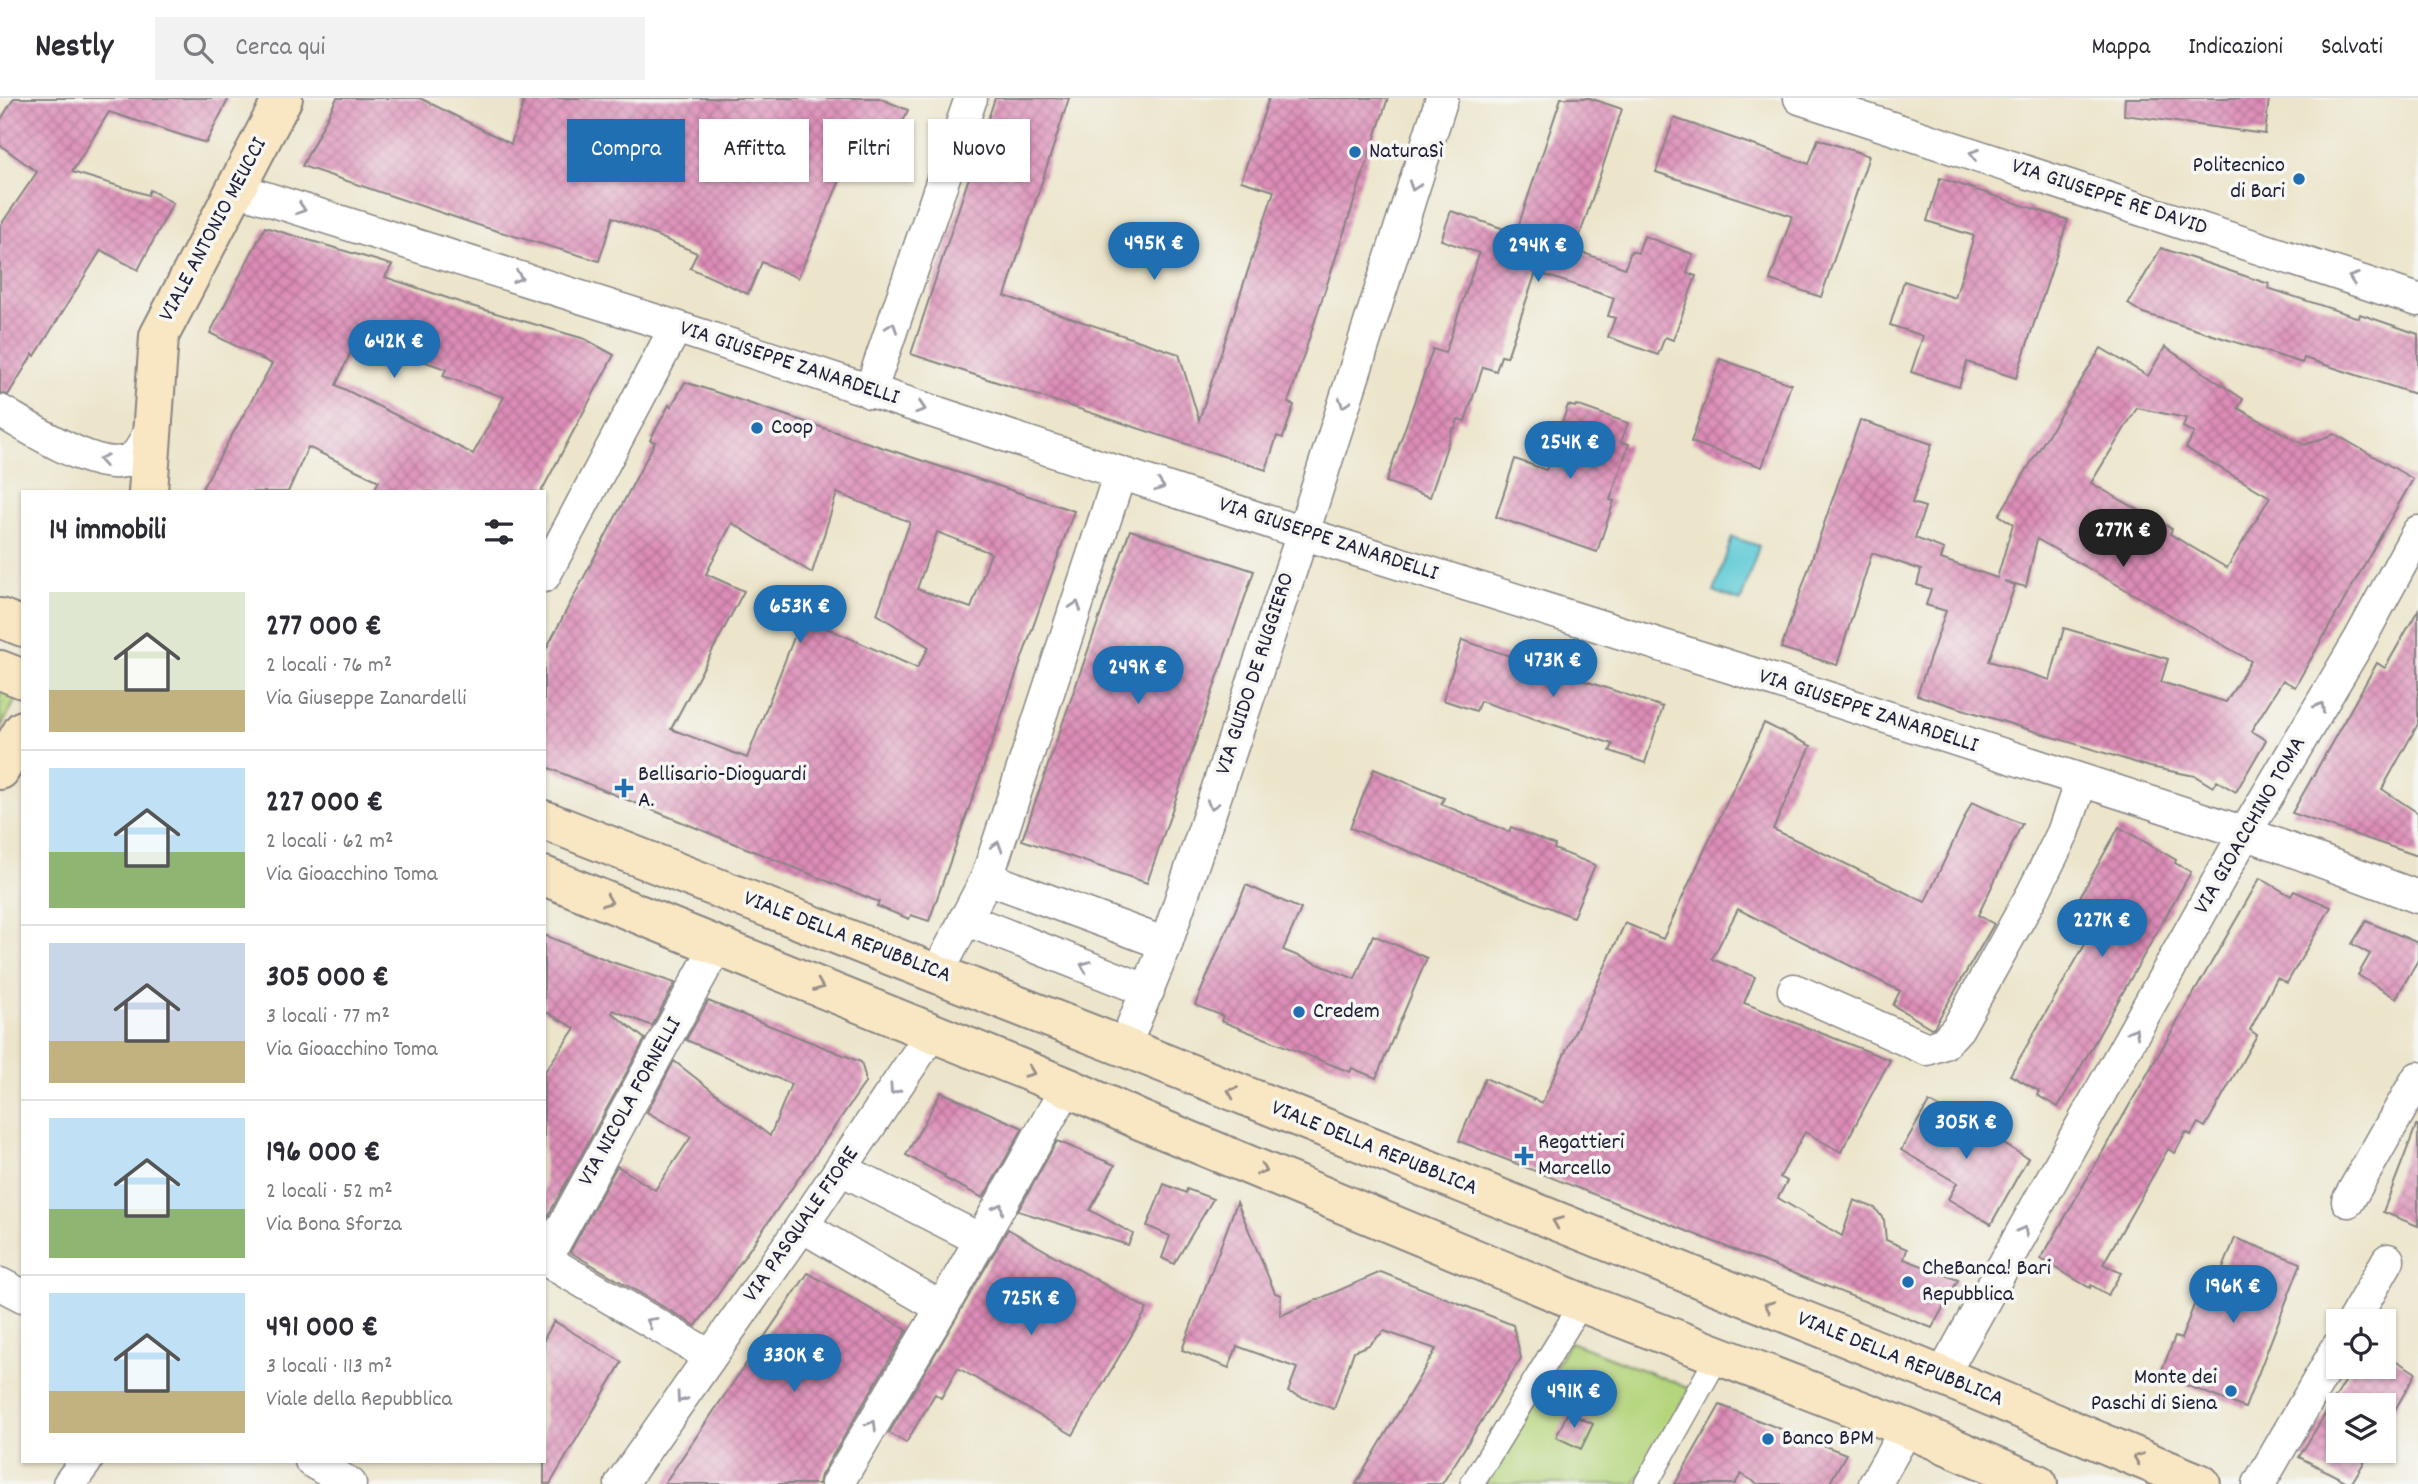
<!DOCTYPE html>
<html lang="it">
<meta charset="utf-8">
<style>
:root{--surface:#fff;--page:#f2f2f3;--text:#2b2b33;--muted:#7c7c81;--line:#e1e1e2;--accent:#1f6fb2}
body{margin:0;font-family:Dekko,sans-serif;background:var(--page);color:var(--text);height:100vh;display:flex;flex-direction:column;font-size:26px;white-space:nowrap}
*{box-sizing:border-box;margin:0}
p{font-size:23px;color:var(--muted)}
.icon{flex:none;width:38px;height:38px;fill:none;stroke:currentColor;stroke-width:2;stroke-linecap:round;stroke-linejoin:round}
.map{position:relative;flex:1;overflow:hidden}
.drawer{position:absolute;left:21px;top:392px;width:525px;height:973px;display:flex;flex-direction:column;background:var(--surface);border-radius:0px;box-shadow:0 2px 5px #0004}
.drawer>*{flex:none}
.guide{position:absolute;left:567px;top:21px;width:665px;height:63px;display:flex;gap:14px}
.controls{position:absolute;left:2326px;top:1211px;display:grid;gap:14px}
.controls a{display:grid;place-items:center;width:70px;height:70px;border-radius:0px;background:var(--surface);box-shadow:0 2px 5px #0004;font-size:35px}
.price{position:absolute;translate:-50% -60px;padding:0 16px;border-radius:24px;background:var(--accent);color:#fff;font-size:23px;line-height:46px;filter:drop-shadow(0 2px 4px #0008)}
.price::after{content:'';position:absolute;left:50%;top:42px;width:21px;height:16px;margin-left:-10px;background:inherit;clip-path:polygon(0 0,100% 0,50% 100%)}
.price.active{background:#222;color:#fff}
ul{padding:0;list-style:none}
li{display:flex;align-items:center;gap:21px;height:175px;padding:0 28px}
li+li{border-top:2px solid var(--line)}
li span{display:grid;place-items:center;flex:none;width:196px;height:140px;border-radius:0px;color:#555}
li>.icon{margin-inline-start:auto}
span .icon{width:84px;height:84px;fill:#fffc;stroke-width:1}
li b{font-size:30px}
h2{display:flex;justify-content:space-between;align-items:center;height:84px;padding:0 28px;font-size:30px}
.tag{padding:0 24px;border-radius:0px;background:var(--surface);box-shadow:0 2px 5px #0004;font-size:24px;line-height:63px}
.tag.active{background:var(--accent);color:#fff}
header{display:flex;align-items:center;gap:42px;box-sizing:border-box;height:98px;padding:0 35px;background:var(--surface);border-bottom:2px solid var(--line)}
header strong{font-size:33px}
nav{display:flex;gap:38px;margin-inline-start:auto;font-size:24px}
.search{width:490px;height:63px;background:var(--page);display:flex;align-items:center;gap:18px;box-sizing:border-box;padding:0 24px;border-radius:0px;color:var(--muted);font-size:26px}
.map>svg:first-child{display:block}
.park{fill:#b5d57d;stroke:#6c7c5c;stroke-width:2}
.garden{fill:url(#garden-dots);stroke:#6c7c5c;stroke-width:2}
.water{fill:#5ecad6;stroke:#407688;stroke-width:2}
.building{fill:url(#building-cross-hatch);fill-rule:evenodd}
.lines{fill:none;stroke-linecap:round;stroke-linejoin:round}
.pedestrian-casing{stroke:#878483;stroke-width:26}
.minor-casing{stroke:#878483;stroke-width:35}
.secondary-casing{stroke:#878483;stroke-width:42}
.pedestrian{stroke:#fff;stroke-width:23}
.minor{stroke:#fff;stroke-width:32}
.secondary{stroke:#f9e7c3;stroke-width:38}
.oneway{stroke:#9c9ca7}
.oneway2{stroke:#988e86}
.poi-dot{fill:#1f6fb2;stroke:#f6f6f2;stroke-width:2.5}
.labels{text-anchor:middle;dominant-baseline:central;stroke-width:7;stroke-linejoin:round;paint-order:stroke}
.poi-label{font-size:23px;fill:#22223b;stroke:#f6f6f2;text-anchor:start}
.street-label{font-size:23px;fill:#22223b;stroke:#f6f6f2}
</style>
<header>
<strong>Nestly</strong>
<div class="search"><svg class="icon" aria-label="search" viewBox="0 0 24 24"><circle cx="10" cy="10" r="6"/><path d="M15 15l6 6"/></svg>Cerca qui</div>
<nav><a>Mappa</a><a>Indicazioni</a><a>Salvati</a></nav>
</header>
<div class="map">
<svg width="2418" height="1386" viewBox="0 0 2418 1386">
<defs>
<pattern id="garden-dots" width="8" height="8" patternUnits="userSpaceOnUse" patternTransform="scale(1.75)"><rect width="8" height="8" fill="#b5d57d"/><path d="M2 2h.1M6 6h.1" fill="none" stroke="#9bb76d" stroke-width="1.8" stroke-linecap="round"/></pattern>
<pattern id="building-cross-hatch" width="8" height="8" patternUnits="userSpaceOnUse" patternTransform="scale(1.75)"><rect width="8" height="8" fill="#dd8db7"/><path d="M0 0l8 8M0 8l8-8" fill="none" stroke="#b37396"/></pattern>
</defs>
<rect width="100%" height="100%" fill="#f6f6f2"/>
<filter id="ink" filterUnits="userSpaceOnUse"><feTurbulence type="fractalNoise" baseFrequency=".0143" numOctaves="2"/><feDisplacementMap in="SourceGraphic" scale="14" xChannelSelector="R" yChannelSelector="G"/><feConvolveMatrix kernelMatrix="1 2 1 2 8 2 1 2 1" color-interpolation-filters="sRGB"/></filter>
<filter id="wash" filterUnits="userSpaceOnUse"><feTurbulence type="fractalNoise" baseFrequency=".00686" numOctaves="4" result="noise"/><feDisplacementMap in="SourceGraphic" scale="28" xChannelSelector="R" yChannelSelector="G"/><feGaussianBlur stdDeviation="1.57" result="paint"/><feColorMatrix in="noise" values="0 0 0 0 0 0 0 0 0 0 0 0 0 0 0 0 0 1.4 0 .05"/><feComposite in="paint" operator="in"/></filter>
<g filter="url(#wash)">
<rect width="100%" height="100%" fill="#ece5cb"/>
<path class="park" d="M1570,1244L1690,1290L1635,1386H1483Z"/>
<path class="garden" d="M0,589L14,598L15,603L0,631Z"/>
<path class="water" d="M1732,439L1759,448L1741,503L1714,494Z"/>
<g id="blocks">
<g class="building">
<path d="M14,0H229L206,45L109,14L72,74L148,97L150,92L173,105L138,172L101,152L35,258L33,256L8,297L0,295V128L37,74L0,47V23Z"/>
<path d="M337,0H420L511,46L525,0H879L908,12L888,60L856,45L798,180L762,164L748,196L690,170L697,155L613,119L599,163L484,129L302,68Z"/>
<path d="M995,0H1069L1005,198L1179,256L1199,322L1274,93L1241,83L1269,0H1388L1288,305L1294,307L1283,340L1277,338L1266,372L911,256Z"/>
<path d="M1561,0H1589L1622,11L1575,152L1625,170L1631,153L1638,155L1644,138L1693,156L1687,175L1696,178L1673,242L1665,239L1658,257L1608,239L1615,220L1608,218L1614,200L1536,174L1507,259L1501,258L1496,273L1483,269L1465,323L1458,321L1455,330H1453L1430,399L1386,384L1433,251L1445,255L1479,155L1441,142L1451,113L1516,135Z"/>
<path d="M2125,0H2269L2265,36L2124,17Z"/>
<path d="M1674,20L1809,66L1818,41L1869,58L1821,199L1770,182L1792,118L1656,74Z"/>
<path d="M1940,80L2068,122L2016,280L1967,264L1959,289L1911,274L1923,238L1890,227L1904,183L1955,200L1974,138L1927,123Z"/>
<path d="M265,129L392,167L385,179L468,207L585,241L614,257L541,394H373L379,383L308,349L288,394H200L272,266L210,235ZM357,240L446,271L443,278L504,299L473,356L336,287Z"/>
<path d="M2161,150L2269,186L2268,190L2359,220L2360,216L2418,236V297L2304,260L2302,265L2143,215L2128,206Z"/>
<path d="M2165,249L2243,301L2238,310L2304,347L2335,336L2413,381L2295,589L2283,582L2251,633L2266,642L2236,694L2217,683L2213,689L2195,678L2150,669L1917,597L1946,513L1926,507L1931,491L1917,487L1921,472L1872,455L1837,567L1781,550L1860,322L1932,346L1912,405L1925,409L1915,440L1944,451L1941,461L1997,480L2013,426L1999,417L2101,250L2148,278ZM2137,310L2186,320L2183,329L2194,335L2186,350L2270,399L2227,470L2170,436L2172,431L2091,385ZM2037,441L2251,563L2226,604L2161,584L2168,561L2064,530L2050,582L1989,563L2015,487L2004,483L2026,489Z"/>
<path d="M1720,261L1791,286L1762,369L1691,344Z"/>
<path d="M685,284L1074,413L929,823L911,817L909,821L877,808L879,804L544,668V555L655,344L650,342L669,307L671,309ZM837,395L910,424L877,516L929,549L917,570L802,519L747,660L671,631L744,493L706,476L732,425L812,475ZM937,434L991,455L971,510L917,491Z"/>
<path d="M1568,307L1575,309L1576,307L1628,325L1621,344L1629,346L1610,402L1614,403L1597,454L1496,419L1515,361L1546,372Z"/>
<path d="M1130,432L1254,473L1147,785L1022,742Z"/>
<path d="M2418,512V626L2382,691L2418,715V758L2292,715L2377,565L2385,570Z"/>
<path d="M1462,542L1663,609L1645,665L1610,653L1613,646L1480,603L1476,613L1443,602Z"/>
<path d="M1764,625L1811,648L1773,731L1925,804L1972,704L2022,726L1978,817L1994,826L1934,929L1931,930L1893,907L1900,893L1738,811L1712,861L1755,879L1744,905L1890,962L1841,1054L1805,1034L1780,1079L1787,1083L1778,1100L1842,1138L1854,1102L1875,1110L1884,1122L1886,1142L1907,1151L1904,1161L1958,1182L1932,1230L1459,1043L1485,980L1542,1005L1625,825L1663,841Z"/>
<path d="M1374,671L1444,700L1441,706L1509,734L1511,729L1555,747L1554,751L1595,767L1573,819L1350,730Z"/>
<path d="M2119,729L2176,762L2175,765L2191,774L2058,1009L2037,997L2039,993L2010,977L2091,836L2083,832L2084,829L2068,820Z"/>
<path d="M2260,780L2291,798L2294,793L2331,809L2287,885L2277,880L2250,932L2257,937L2205,1029L2198,1025L2191,1037L2186,1034L2175,1055L2168,1051L2103,1166L2121,1175L2108,1197L2091,1187L2090,1190L2041,1161Z"/>
<path d="M1246,787L1301,811L1283,852L1355,881L1373,837L1427,860L1376,980L1352,970L1350,974L1221,923L1223,918L1195,907Z"/>
<path d="M2366,823L2418,845V862L2396,900L2358,877L2370,856L2352,846Z"/>
<path d="M544,837L612,864L675,885L652,928L613,912L612,915L645,941L544,1125V975L575,930L544,913Z"/>
<path d="M708,903L861,964L865,978V985L696,1228L570,1154L617,1068L655,1092L691,1039L647,1014L674,963L770,1038L791,986L686,942Z"/>
<path d="M941,994L1023,1030L983,1100L944,1080L945,1078L906,1057Z"/>
<path d="M1929,1004L2028,1060L1991,1126L1948,1101L1957,1085L1901,1052Z"/>
<path d="M2416,1028H2418V1128L2383,1114Z"/>
<path d="M1057,1043L1115,1067L1090,1112L1133,1136L1128,1147L1018,1113Z"/>
<path d="M1164,1086L1186,1095L1187,1091L1213,1101L1174,1166L1162,1160L1170,1138L1147,1128Z"/>
<path d="M1237,1104L1275,1195L1281,1197L1280,1218L1381,1174L1513,1227L1521,1260L1442,1386H1356L1436,1251L1384,1233L1369,1247L1354,1253L1334,1311L1288,1294L1297,1270L1237,1248L1229,1270L1182,1252Z"/>
<path d="M1008,1131L1147,1211L1073,1337L958,1270L941,1300L935,1296L906,1345L889,1335Z"/>
<path d="M2235,1140L2301,1165L2245,1310L2160,1277L2175,1239L2181,1241L2202,1186L2215,1191Z"/>
<path d="M808,1175L907,1232L821,1377L819,1386H664Z"/>
<path d="M554,1223L622,1264L550,1386H544V1241Z"/>
<path d="M2384,1255L2416,1275L2384,1331V1307H2338V1353H2371L2351,1386L2299,1359L2354,1269H2384Z"/>
<path d="M1720,1307L1760,1323L1846,1356L1829,1386H1758L1741,1376L1735,1386H1675Z"/>
<path d="M1568,1314L1593,1326L1581,1351L1556,1339Z"/>
</g>
</g>
</g>
<g filter="url(#ink)">
<use href="#blocks" fill-opacity="0" stroke="#878483" stroke-width="2"/>
<g class="lines">
<defs>
<g id="pedestrian">
<path d="M1472,1386L1582,1205"/>
<path d="M1646,1386L1718,1258"/>
</g>
<g id="minor">
<path d="M1800,0L2418,202"/>
<path d="M236,91L676,229L1318,440L1769,581L2245,735L2418,799"/>
<path d="M870,294L971,0"/>
<path d="M0,313C27,328 108,384 136,357C143,351 147,337 152,328"/>
<path d="M544,478L676,229"/>
<path d="M987,780L1166,846"/>
<path d="M965,821L1148,893"/>
<path d="M937,876L987,780L1120,375"/>
<path d="M1794,892L1927,951L1944,945L1958,930L2033,795L2063,735L2081,683"/>
<path d="M1124,949L1166,846L1303,435L1442,0"/>
<path d="M841,1071L981,1142"/>
<path d="M2348,1103L2418,980"/>
<path d="M802,1128L942,1210"/>
<path d="M544,1161L710,1258"/>
<path d="M545,1162L717,847"/>
<path d="M0,1186L23,1198"/>
<path d="M2353,1223L2388,1162"/>
<path d="M1942,1278L2245,735L2359,543L2418,434"/>
<path d="M311,1363L350,1386"/>
<path d="M69,1386L86,1363"/>
<path d="M621,1386L802,1128L932,935"/>
<path d="M837,1386L942,1210L1067,989"/>
<path d="M1875,1386L1907,1330"/>
<path d="M2259,1386L2338,1249"/>
</g>
<g id="secondary">
<path d="M148,394L159,238L283,0"/>
<path d="M0,520L23,529"/>
<path d="M0,572L23,581"/>
<path d="M0,672L23,632"/>
<path d="M544,722L1124,949L1942,1278L2201,1386"/>
<path d="M544,778L1067,989L1140,1022L1582,1205L1907,1330L2038,1386"/>
</g>
</defs>
<use href="#pedestrian" class="pedestrian-casing"/>
<use href="#minor" class="minor-casing"/>
<use href="#secondary" class="secondary-casing"/>
<use href="#pedestrian" class="pedestrian"/>
<use href="#minor" class="minor"/>
<use href="#secondary" class="secondary"/>
</g>
<defs><path id="oneway-chevron" d="M-2-3.5L2.5 0L-2 3.5" fill="none" stroke-width="1.6" stroke-linecap="round" stroke-linejoin="round" transform="scale(1.75)"/></defs>
<g class="oneway">
<use href="#oneway-chevron" transform="translate(1974 56) rotate(-162)"/>
<use href="#oneway-chevron" transform="translate(1414 88) rotate(108)"/>
<use href="#oneway-chevron" transform="translate(301 111) rotate(18)"/>
<use href="#oneway-chevron" transform="translate(518 179) rotate(18)"/>
<use href="#oneway-chevron" transform="translate(2353 180) rotate(-161)"/>
<use href="#oneway-chevron" transform="translate(892 229) rotate(-71)"/>
<use href="#oneway-chevron" transform="translate(1344 305) rotate(108)"/>
<use href="#oneway-chevron" transform="translate(921 310) rotate(18)"/>
<use href="#oneway-chevron" transform="translate(103 362) rotate(-170)"/>
<use href="#oneway-chevron" transform="translate(1160 388) rotate(18)"/>
<use href="#oneway-chevron" transform="translate(1076 508) rotate(-72)"/>
<use href="#oneway-chevron" transform="translate(2320 609) rotate(-60)"/>
<use href="#oneway-chevron" transform="translate(1212 707) rotate(108)"/>
<use href="#oneway-chevron" transform="translate(997 748) rotate(-72)"/>
<use href="#oneway-chevron" transform="translate(1085 868) rotate(-158)"/>
<use href="#oneway-chevron" transform="translate(2134 934) rotate(-61)"/>
<use href="#oneway-chevron" transform="translate(894 992) rotate(124)"/>
<use href="#oneway-chevron" transform="translate(999 1110) rotate(-61)"/>
<use href="#oneway-chevron" transform="translate(2023 1133) rotate(-61)"/>
<use href="#oneway-chevron" transform="translate(651 1224) rotate(-150)"/>
<use href="#oneway-chevron" transform="translate(681 1300) rotate(125)"/>
<use href="#oneway-chevron" transform="translate(872 1327) rotate(-59)"/>
</g>
<g class="oneway2">
<use href="#oneway-chevron" transform="translate(608 803) rotate(22)"/>
<use href="#oneway-chevron" transform="translate(819 888) rotate(22)"/>
<use href="#oneway-chevron" transform="translate(1030 974) rotate(22)"/>
<use href="#oneway-chevron" transform="translate(1232 994) rotate(-158)"/>
<use href="#oneway-chevron" transform="translate(1262 1072) rotate(22)"/>
<use href="#oneway-chevron" transform="translate(1557 1124) rotate(-158)"/>
<use href="#oneway-chevron" transform="translate(1769 1208) rotate(-158)"/>
<use href="#oneway-chevron" transform="translate(2138 1360) rotate(-157)"/>
</g>
</g>
<g class="poi-dot">
<circle cx="1355" cy="54" r="7"/>
<circle cx="2299" cy="81" r="7"/>
<circle cx="757" cy="330" r="7"/>
<path d="M620.5 679.5h7v7h7v7h-7v7h-7v-7h-7v-7h7z"/>
<circle cx="1299" cy="914" r="7"/>
<path d="M1520.5 1047.5h7v7h7v7h-7v7h-7v-7h-7v-7h7z"/>
<circle cx="1908" cy="1184" r="7"/>
<circle cx="2231" cy="1293" r="7"/>
<circle cx="1768" cy="1341" r="7"/>
</g>
<g class="labels">
<g class="poi-label">
<text x="1369" y="54">NaturaSì</text>
<text x="2285" y="68" text-anchor="end">Politecnico<tspan x="2285" dy="26">di Bari</tspan></text>
<text x="771" y="330">Coop</text>
<text x="638" y="677">Bellisario-Dioguardi<tspan x="638" dy="26">A.</tspan></text>
<text x="1313" y="914">Credem</text>
<text x="1538" y="1045">Regattieri<tspan x="1538" dy="26">Marcello</tspan></text>
<text x="1922" y="1171">CheBanca! Bari<tspan x="1922" dy="26">Repubblica</tspan></text>
<text x="2217" y="1280" text-anchor="end">Monte dei<tspan x="2217" dy="26">Paschi di Siena</tspan></text>
<text x="1782" y="1341">Banco BPM</text>
</g>
<g class="street-label">
<text transform="translate(2109 100) rotate(18)">VIA GIUSEPPE RE DAVID</text>
<text transform="translate(214 132) rotate(-62)">VIALE ANTONIO MEUCCI</text>
<text transform="translate(789 266) rotate(18)">VIA GIUSEPPE ZANARDELLI</text>
<text transform="translate(1328 442) rotate(18)">VIA GIUSEPPE ZANARDELLI</text>
<text transform="translate(1256 576) rotate(-72)">VIA GUIDO DE RUGGIERO</text>
<text transform="translate(1868 614) rotate(18)">VIA GIUSEPPE ZANARDELLI</text>
<text transform="translate(2251 728) rotate(-60)">VIA GIOACCHINO TOMA</text>
<text transform="translate(847 840) rotate(21)">VIALE DELLA REPUBBLICA</text>
<text transform="translate(631 1004) rotate(-61)">VIA NICOLA FORNELLI</text>
<text transform="translate(1374 1051) rotate(22)">VIALE DELLA REPUBBLICA</text>
<text transform="translate(802 1127) rotate(-55)">VIA PASQUALE FIORE</text>
<text transform="translate(1900 1262) rotate(22)">VIALE DELLA REPUBBLICA</text>
</g>
</g>
</svg>
<div class="controls">
<a><svg class="icon" aria-label="locate" viewBox="0 0 24 24"><circle cx="12" cy="12" r="6"/><path d="M12 2v4M12 18v4M2 12h4M18 12h4"/></svg></a>
<a><svg class="icon" aria-label="layers" viewBox="0 0 24 24"><path d="M12 4l9 5-9 5-9-5zM3 14l9 5 9-5"/></svg></a>
</div>
<b class="price" style="left:1154px;top:184px">495K €</b>
<b class="price" style="left:1538px;top:186px">294K €</b>
<b class="price" style="left:394px;top:282px">642K €</b>
<b class="price" style="left:1570px;top:383px">254K €</b>
<b class="price active" style="left:2123px;top:471px">277K €</b>
<b class="price" style="left:800px;top:547px">653K €</b>
<b class="price" style="left:1553px;top:601px">473K €</b>
<b class="price" style="left:1138px;top:608px">249K €</b>
<b class="price" style="left:2102px;top:861px">227K €</b>
<b class="price" style="left:1966px;top:1063px">305K €</b>
<b class="price" style="left:2233px;top:1227px">196K €</b>
<b class="price" style="left:1031px;top:1239px">725K €</b>
<b class="price" style="left:794px;top:1296px">330K €</b>
<b class="price" style="left:1574px;top:1332px">491K €</b>
<div class="guide">
<a class="tag active">Compra</a>
<a class="tag">Affitta</a>
<a class="tag">Filtri</a>
<a class="tag">Nuovo</a>
</div>
<section class="drawer">
<h2>14 immobili<svg class="icon" aria-label="filters" viewBox="0 0 24 24"><path d="M4 7h16M4 17h16"/><circle cx="9" cy="7" r="2"/><circle cx="15" cy="17" r="2"/></svg></h2>
<ul>
<li><span style="background:linear-gradient(#dfe7d0 70%,#c2b280 0)"><svg class="icon" aria-label="home" viewBox="0 0 24 24"><path d="M3 11l9-7 9 7M6 9v11h12V9"/></svg></span><div><b>277 000 €</b><p>2 locali · 76 m²</p><p>Via Giuseppe Zanardelli</p></div></li>
<li><span style="background:linear-gradient(#bfe0f5 60%,#8fb573 0)"><svg class="icon" aria-label="home" viewBox="0 0 24 24"><path d="M3 11l9-7 9 7M6 9v11h12V9"/></svg></span><div><b>227 000 €</b><p>2 locali · 62 m²</p><p>Via Gioacchino Toma</p></div></li>
<li><span style="background:linear-gradient(#c9d6e8 70%,#c2b280 0)"><svg class="icon" aria-label="home" viewBox="0 0 24 24"><path d="M3 11l9-7 9 7M6 9v11h12V9"/></svg></span><div><b>305 000 €</b><p>3 locali · 77 m²</p><p>Via Gioacchino Toma</p></div></li>
<li><span style="background:linear-gradient(#bfe0f5 65%,#8fb573 0)"><svg class="icon" aria-label="home" viewBox="0 0 24 24"><path d="M3 11l9-7 9 7M6 9v11h12V9"/></svg></span><div><b>196 000 €</b><p>2 locali · 52 m²</p><p>Via Bona Sforza</p></div></li>
<li><span style="background:linear-gradient(#bfe0f5 70%,#c2b280 0)"><svg class="icon" aria-label="home" viewBox="0 0 24 24"><path d="M3 11l9-7 9 7M6 9v11h12V9"/></svg></span><div><b>491 000 €</b><p>3 locali · 113 m²</p><p>Viale della Repubblica</p></div></li>
</ul>
</section>
</div>
